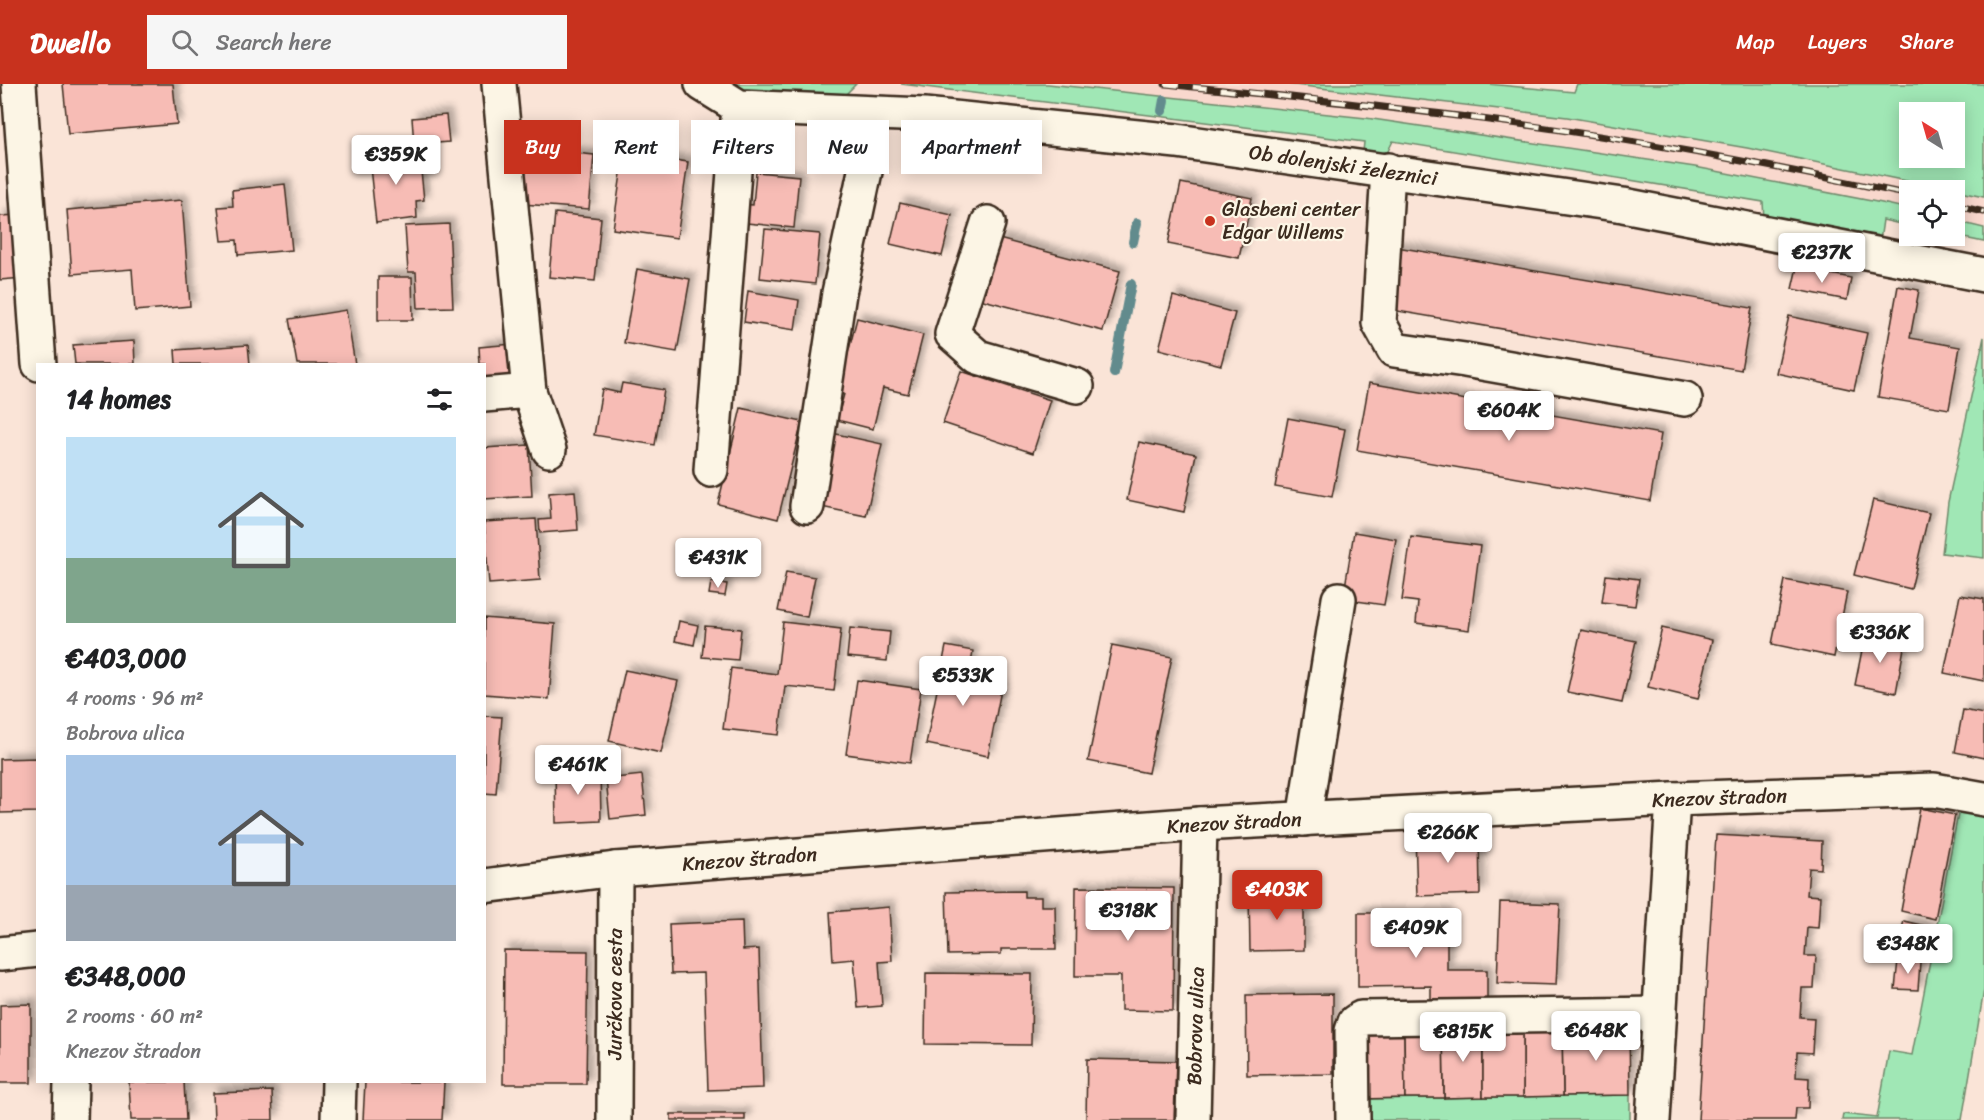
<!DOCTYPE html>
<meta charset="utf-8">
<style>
:root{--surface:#fff;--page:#f6f6f6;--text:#202124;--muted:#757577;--accent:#c8321e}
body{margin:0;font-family:Sriracha,sans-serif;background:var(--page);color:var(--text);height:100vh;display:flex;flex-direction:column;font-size:22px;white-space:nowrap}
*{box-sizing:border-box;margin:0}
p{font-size:20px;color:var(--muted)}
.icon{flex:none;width:33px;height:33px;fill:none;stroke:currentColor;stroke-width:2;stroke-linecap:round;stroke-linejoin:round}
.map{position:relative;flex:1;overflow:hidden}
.sheet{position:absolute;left:36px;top:279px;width:450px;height:720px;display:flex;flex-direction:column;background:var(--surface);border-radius:0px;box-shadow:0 3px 15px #0003}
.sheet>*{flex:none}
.hud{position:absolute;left:504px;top:36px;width:570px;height:54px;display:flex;gap:12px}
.needle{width:39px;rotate:323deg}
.buttons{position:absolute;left:1899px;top:18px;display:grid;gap:12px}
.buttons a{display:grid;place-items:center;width:66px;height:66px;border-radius:0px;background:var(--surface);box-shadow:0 3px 15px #0003;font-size:30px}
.price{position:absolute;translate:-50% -51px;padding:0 14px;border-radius:6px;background:#fff;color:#222;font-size:20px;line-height:39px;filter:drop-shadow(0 2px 3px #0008)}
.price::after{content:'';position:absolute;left:50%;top:36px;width:18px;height:14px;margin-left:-9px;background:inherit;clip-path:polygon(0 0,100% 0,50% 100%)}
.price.selected{background:var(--accent);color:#fff}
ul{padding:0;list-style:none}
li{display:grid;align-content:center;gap:12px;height:318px;padding:0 30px}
li span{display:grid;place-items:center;height:186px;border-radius:0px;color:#555}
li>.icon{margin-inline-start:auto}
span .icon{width:108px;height:108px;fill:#fffc;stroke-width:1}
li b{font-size:26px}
h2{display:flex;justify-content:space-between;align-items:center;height:72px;padding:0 30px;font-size:26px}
.chip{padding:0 21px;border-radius:0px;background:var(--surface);box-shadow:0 3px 15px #0003;font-size:21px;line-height:54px}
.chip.selected{background:var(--accent);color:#fff}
header{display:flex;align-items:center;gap:36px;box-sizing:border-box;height:84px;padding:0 30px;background:var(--accent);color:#fff}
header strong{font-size:28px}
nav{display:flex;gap:33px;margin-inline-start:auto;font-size:21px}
.search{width:420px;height:54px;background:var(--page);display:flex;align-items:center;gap:15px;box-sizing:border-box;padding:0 21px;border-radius:0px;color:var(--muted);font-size:22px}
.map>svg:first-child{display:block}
.built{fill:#f9d8cd}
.green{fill:#a0e7b5;stroke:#6e886a;stroke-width:1.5;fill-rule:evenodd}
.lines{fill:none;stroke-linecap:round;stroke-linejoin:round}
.stream{stroke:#628b8d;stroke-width:10}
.building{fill:#f7bcb5;stroke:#3b2a1e;stroke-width:1.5;filter:url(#shadow)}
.minor-casing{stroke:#3b2a1e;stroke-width:38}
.minor{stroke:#fcf5e5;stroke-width:33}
.rail-casing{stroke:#3b2a1e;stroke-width:7}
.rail{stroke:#fcf5e5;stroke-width:4.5;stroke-dasharray:14;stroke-linecap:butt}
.poi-dot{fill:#c8321e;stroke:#fcf5e5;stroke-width:2}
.labels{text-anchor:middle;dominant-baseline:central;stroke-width:4.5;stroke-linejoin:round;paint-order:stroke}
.street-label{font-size:20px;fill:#3b2a1e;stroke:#fcf5e5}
.poi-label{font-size:20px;fill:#3b2a1e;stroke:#fcf5e5;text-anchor:start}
</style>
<header>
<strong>Dwello</strong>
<div class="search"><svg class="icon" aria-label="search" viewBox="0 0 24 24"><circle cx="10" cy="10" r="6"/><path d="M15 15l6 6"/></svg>Search here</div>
<nav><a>Map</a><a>Layers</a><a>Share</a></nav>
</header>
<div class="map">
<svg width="1984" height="1036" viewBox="0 0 1984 1036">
<defs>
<filter id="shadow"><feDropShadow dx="5.5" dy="-5.5" stdDeviation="3" flood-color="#0004"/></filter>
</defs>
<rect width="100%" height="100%" fill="#fae4d7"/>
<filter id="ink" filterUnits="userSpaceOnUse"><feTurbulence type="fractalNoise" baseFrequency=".0167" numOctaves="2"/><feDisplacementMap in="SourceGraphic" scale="12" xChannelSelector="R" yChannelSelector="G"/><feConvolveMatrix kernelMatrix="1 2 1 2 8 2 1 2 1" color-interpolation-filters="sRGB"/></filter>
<g filter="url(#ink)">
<g class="built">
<path d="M1048,0H1286L1567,33L1747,64L1952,106H1910L1909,125L1695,83L1366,34Z"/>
<path d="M1954,107L1984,113V144L1955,137Z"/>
</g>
<g class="green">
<path d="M727,0H856L841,15L737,6Z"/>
<path d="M901,0H1048L1366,34L1695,83L1882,119L1909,125V142L1883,136L1880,157L1764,136L1763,118L1393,57L1385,73L1363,68L1364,58Z"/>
<path d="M1286,0H1488L1574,8L1577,0H1984V113L1747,64L1567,33ZM1910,28H1954V74H1910Z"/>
<path d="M1955,137L1984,144V158L1954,152Z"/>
<path d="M1984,253V474L1942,469L1948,418Z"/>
<path d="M1959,725L1984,732V906L1962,1036H1842L1843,1030L1877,1034L1889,967L1912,971Z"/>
<path d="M1630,1011V1036H1363V1015Z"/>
</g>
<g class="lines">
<g class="stream">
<path d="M1162,27L1164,16"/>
<path d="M1133,158L1137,139"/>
<path d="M1114,289L1131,200"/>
</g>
</g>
<g class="building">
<path d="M63,0H173L177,40L68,50Z"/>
<path d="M446,31L449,58L414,61L412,34Z"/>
<path d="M528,64L594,71L589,125L522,120Z"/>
<path d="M419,68L424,116L416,117L417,134L376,139L369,74Z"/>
<path d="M624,69L688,78L677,154L613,145Z"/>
<path d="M756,88L799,92L794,144L737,138L739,120L753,121Z"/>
<path d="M1181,99L1252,114L1239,174L1168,160Z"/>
<path d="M285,100L292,166L238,171L237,156L222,157L218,123L233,122L232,106Z"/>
<path d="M182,116L190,222L135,227L132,185L72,190L67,126Z"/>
<path d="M900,119L952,131L942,172L890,160Z"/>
<path d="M555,129L601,134L595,197L549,193Z"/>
<path d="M19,131L23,194L0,196V132Z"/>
<path d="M449,140L453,223L418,224L416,188H408L405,142Z"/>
<path d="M765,145L820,150L815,200L760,194Z"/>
<path d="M999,155L1120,187L1103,247L983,216Z"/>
<path d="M1391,162L1752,224L1741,286L1380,224Z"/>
<path d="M1797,183L1851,194L1847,216L1792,205Z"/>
<path d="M637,185L690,195L677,268L624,259Z"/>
<path d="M378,193H412L413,236H378Z"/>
<path d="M1898,202L1919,206L1910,254L1960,263L1949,325L1878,313Z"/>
<path d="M748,207L799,216L795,246L744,238Z"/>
<path d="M1173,212L1235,229L1221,281L1159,265Z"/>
<path d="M346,226L355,280H297L289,235Z"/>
<path d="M1789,232L1867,249L1854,306L1776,289Z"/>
<path d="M857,234L923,251L908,310L883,304L873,345L837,336L844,310L838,309Z"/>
<path d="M134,257L135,280H75L73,261Z"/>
<path d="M513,260L515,297L484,299V280H480L479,263Z"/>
<path d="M248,261L250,280H176L175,266Z"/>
<path d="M961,287L1050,316L1033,369L943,339Z"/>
<path d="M622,299L664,306L655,361L594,351L602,305L620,309Z"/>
<path d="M1369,299L1661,350L1650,417L1357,366Z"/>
<path d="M741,324L802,338L778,435L718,420Z"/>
<path d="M1288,334L1345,345L1332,413L1275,403Z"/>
<path d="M832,349L882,360L866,432L816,422Z"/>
<path d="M1139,358L1196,370L1184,428L1127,416Z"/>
<path d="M529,361L532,412L484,415V364Z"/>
<path d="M575,407L578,446L540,449L539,436L551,435L549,409Z"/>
<path d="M1873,416L1929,429L1911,505L1854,491Z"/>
<path d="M536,435L540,496L489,500L484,438Z"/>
<path d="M1354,448L1396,455L1384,521L1343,515Z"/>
<path d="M1411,453L1480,462L1469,546L1416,539L1418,518L1402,516Z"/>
<path d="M786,488L815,493L807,533L778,527Z"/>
<path d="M1606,491L1639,495L1635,522L1602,518Z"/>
<path d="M1785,496L1847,508L1834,573L1772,560Z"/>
<path d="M711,498L727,500L725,512L709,510Z"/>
<path d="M1960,511L1984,515V597L1944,589Z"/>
<path d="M484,534L555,540L549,615L484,610Z"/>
<path d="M679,537L698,541L694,561L675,557Z"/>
<path d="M783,538L841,545L834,607L785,602L779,651L723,645L731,584L777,590Z"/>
<path d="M705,542L741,545L738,576L702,573Z"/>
<path d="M850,544L890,548L887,577L847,573Z"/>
<path d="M1662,544L1712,556L1698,615L1648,603Z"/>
<path d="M1581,546L1636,557L1622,619L1567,608Z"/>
<path d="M1865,551L1905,558L1896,609L1855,601Z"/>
<path d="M1112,561L1172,573L1148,689L1088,677Z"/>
<path d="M946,562L973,567L968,594L1002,601L988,672L926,660Z"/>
<path d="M625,586L678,597L661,669L609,657Z"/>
<path d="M857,596L921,605L910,679L846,670Z"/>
<path d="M1963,626L1984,630V674L1955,668Z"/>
<path d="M484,632L502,633L496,710L484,709Z"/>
<path d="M38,674V728L0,729V675Z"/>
<path d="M600,686L601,737L556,739L555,687Z"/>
<path d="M642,691L646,731L610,735L606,695Z"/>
<path d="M1920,724L1955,731L1935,835L1901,827Z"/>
<path d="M1479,749L1480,810L1417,812L1415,751Z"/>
<path d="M1716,751L1822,757L1821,785L1809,784L1807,811L1820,812L1818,844L1807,843L1805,872H1816L1814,904H1802L1800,933L1814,934L1812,969L1797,968L1796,993L1809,994L1808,1024H1796L1795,1036H1698Z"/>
<path d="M1076,803L1174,804L1173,927L1121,926V892H1075Z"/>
<path d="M1024,807V813H1041V822H1055L1056,865H1001V870L948,871L946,808Z"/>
<path d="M1304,807V866L1250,867L1249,808Z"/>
<path d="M1500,818L1560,820L1556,901L1497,899Z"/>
<path d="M889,823L892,877L879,878L882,922L858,924L854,875L833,877L830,828Z"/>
<path d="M1358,829H1447V886H1487V924H1431V902L1358,903Z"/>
<path d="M742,837L743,866L759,865L763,1004L708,1006L704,889L671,890L669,840Z"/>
<path d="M1904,837L1930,843L1922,873L1896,866Z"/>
<path d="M504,866L588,867L586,1000H503Z"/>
<path d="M1898,876L1920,878L1918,906L1895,905Z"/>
<path d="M926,889L1032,890L1031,961L925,960Z"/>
<path d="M1333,910V990L1247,991L1246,911Z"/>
<path d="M31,920V999H0V921Z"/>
<path d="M1629,943L1630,1011L1563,1012L1562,944Z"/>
<path d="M1562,944L1563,1012L1523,1013V945Z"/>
<path d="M1483,945V1013L1444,1014L1443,946Z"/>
<rect x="1483" y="945" width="40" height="68"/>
<path d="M1404,946L1405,1014L1363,1015L1362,947Z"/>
<path d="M1404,946H1443L1444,1014H1405Z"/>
<path d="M1087,975L1176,977L1174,1036H1086Z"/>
<path d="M129,998H184L186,1036H131Z"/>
<path d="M365,998H444L442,1036H363Z"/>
<path d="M272,1007L273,1036H214L213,1009Z"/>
<rect x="671" y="1030" width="74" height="6"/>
</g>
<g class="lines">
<defs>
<g id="minor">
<path d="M19,0L39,280"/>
<path d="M499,0L529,307L549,366"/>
<path id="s1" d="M702,0L739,23L924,31L1177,57L1623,121L1984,191"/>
<path d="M1388,86L1379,239L1394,266L1465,276L1685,315"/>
<path d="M988,139L952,250L978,273L1077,302"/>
<path d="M484,311L529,307"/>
<path d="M711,386L739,23"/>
<path d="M807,422L839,209L867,78"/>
<path d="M1304,735L1339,515"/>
<path id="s2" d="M484,802L615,785L1200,740L1673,715L1934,706L1984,715"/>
<path d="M0,870L38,866"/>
<path d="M70,1036L71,998"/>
<path d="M338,1036L339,998"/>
<path id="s3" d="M614,1036L615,785"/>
<path id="s4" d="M1193,1036L1200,740"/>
<path d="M1353,1036L1352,947L1355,938L1361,934L1660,930"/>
<path d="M1653,1036L1673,715"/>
</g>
</defs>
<use href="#minor" class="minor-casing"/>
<use href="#minor" class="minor"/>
<defs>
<g id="rail">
<path d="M1165,0C1270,11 1376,21 1481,35C1625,53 1768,81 1910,111"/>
<path d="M1954,121L1984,128"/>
</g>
</defs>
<use href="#rail" class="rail-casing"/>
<use href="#rail" class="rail"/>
</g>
</g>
<circle class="poi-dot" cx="1210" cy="137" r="6"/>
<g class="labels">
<g class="street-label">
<text stroke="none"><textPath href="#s1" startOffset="651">Ob dolenjski železnici</textPath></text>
<text stroke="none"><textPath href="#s2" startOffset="1239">Knezov štradon</textPath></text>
<text stroke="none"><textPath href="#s2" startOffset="753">Knezov štradon</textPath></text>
<text stroke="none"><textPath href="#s2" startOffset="267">Knezov štradon</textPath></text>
<text stroke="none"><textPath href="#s3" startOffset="126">Jurčkova cesta</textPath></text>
<text stroke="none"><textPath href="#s4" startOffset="94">Bobrova ulica</textPath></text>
</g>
<g class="poi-label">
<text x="1222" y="125">Glasbeni center<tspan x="1222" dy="23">Edgar Willems</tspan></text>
</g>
</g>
</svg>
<div class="buttons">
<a><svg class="needle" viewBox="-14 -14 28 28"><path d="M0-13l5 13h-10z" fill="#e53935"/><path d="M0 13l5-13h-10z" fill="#757577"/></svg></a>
<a><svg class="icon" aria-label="locate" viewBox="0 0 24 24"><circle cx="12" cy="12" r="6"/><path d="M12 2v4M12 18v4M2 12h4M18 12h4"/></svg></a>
</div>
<b class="price" style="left:396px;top:102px">€359K</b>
<b class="price" style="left:1822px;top:200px">€237K</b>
<b class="price" style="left:1509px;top:358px">€604K</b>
<b class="price" style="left:718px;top:505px">€431K</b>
<b class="price" style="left:1880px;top:580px">€336K</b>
<b class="price" style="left:963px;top:623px">€533K</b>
<b class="price" style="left:578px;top:712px">€461K</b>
<b class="price" style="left:1448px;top:780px">€266K</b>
<b class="price selected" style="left:1277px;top:837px">€403K</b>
<b class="price" style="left:1128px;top:858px">€318K</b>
<b class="price" style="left:1416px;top:875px">€409K</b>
<b class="price" style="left:1908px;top:891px">€348K</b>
<b class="price" style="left:1596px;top:978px">€648K</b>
<b class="price" style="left:1463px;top:979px">€815K</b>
<div class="hud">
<a class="chip selected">Buy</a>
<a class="chip">Rent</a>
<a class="chip">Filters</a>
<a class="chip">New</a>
<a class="chip">Apartment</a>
</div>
<section class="sheet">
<h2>14 homes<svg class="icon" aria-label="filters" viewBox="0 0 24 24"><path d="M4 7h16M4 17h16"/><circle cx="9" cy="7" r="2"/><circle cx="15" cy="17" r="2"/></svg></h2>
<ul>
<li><span style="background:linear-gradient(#bfe0f5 65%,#7fa58c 0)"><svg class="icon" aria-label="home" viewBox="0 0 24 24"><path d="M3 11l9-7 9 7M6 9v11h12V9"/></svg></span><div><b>€403,000</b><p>4 rooms · 96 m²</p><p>Bobrova ulica</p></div></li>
<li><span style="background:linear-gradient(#a9c7e8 70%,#9aa5b1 0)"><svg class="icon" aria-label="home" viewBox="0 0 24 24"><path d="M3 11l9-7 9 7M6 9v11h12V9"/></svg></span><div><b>€348,000</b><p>2 rooms · 60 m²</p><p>Knezov štradon</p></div></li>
</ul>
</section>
</div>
